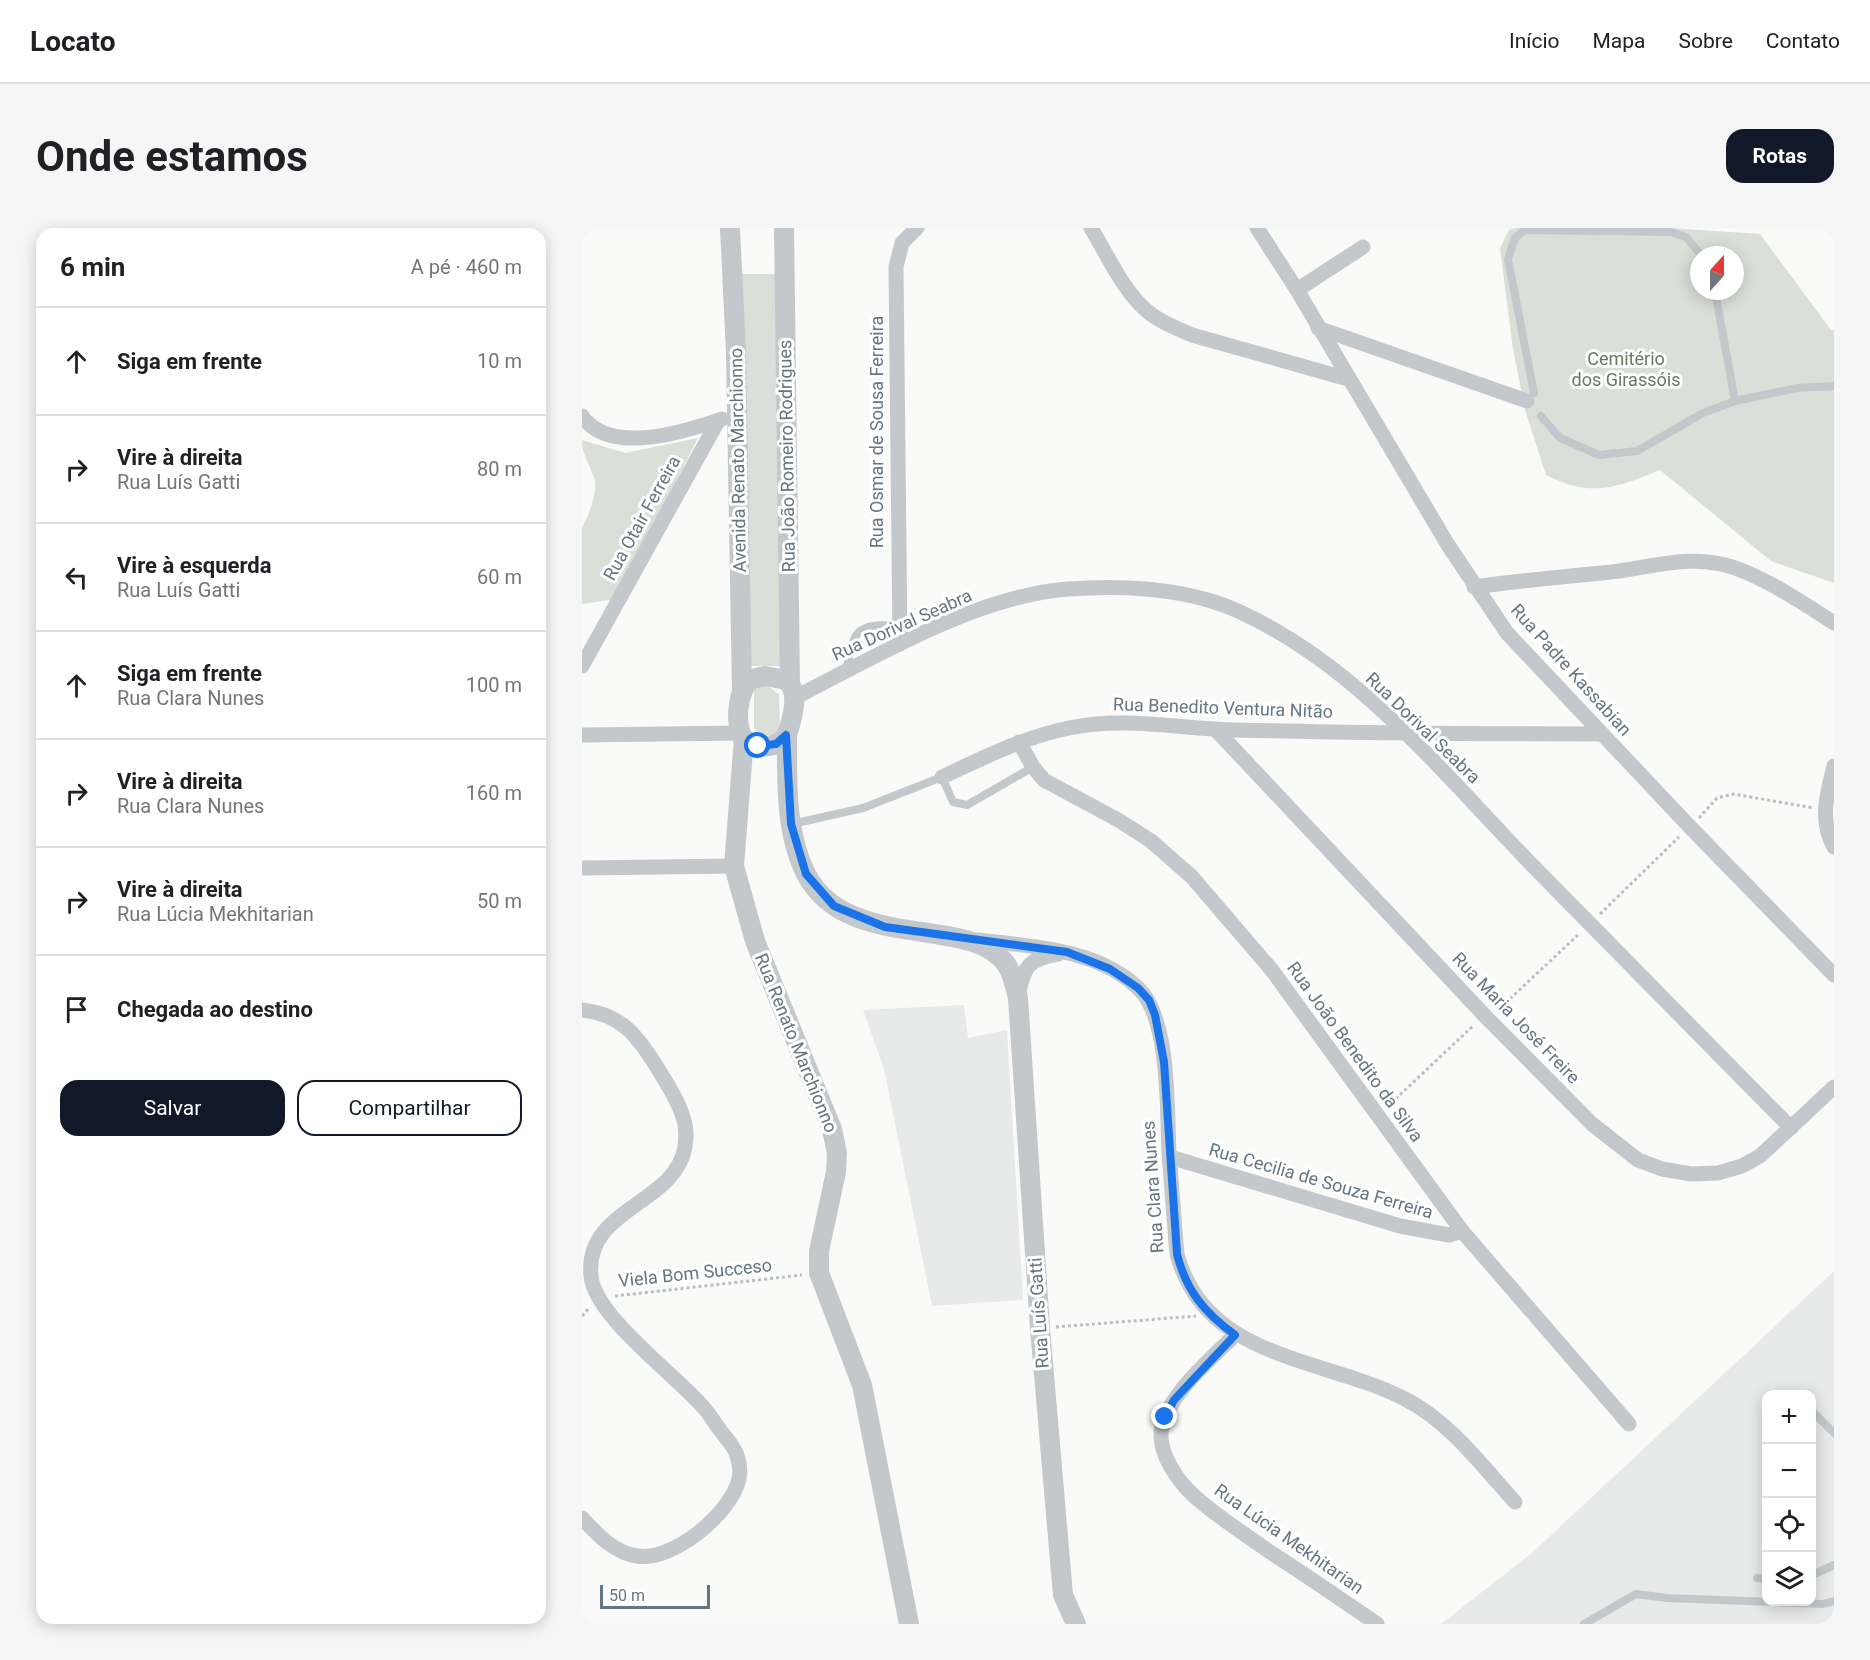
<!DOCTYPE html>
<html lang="pt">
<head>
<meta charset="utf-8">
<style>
  body { margin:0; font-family:Roboto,sans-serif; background:#f6f6f6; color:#202124 }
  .controls { position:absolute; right:18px; bottom:18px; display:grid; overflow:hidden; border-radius:12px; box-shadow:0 3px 15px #0003 }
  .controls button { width:54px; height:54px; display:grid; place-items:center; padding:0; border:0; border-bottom:2px solid #e0e0e0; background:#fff; color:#202124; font:30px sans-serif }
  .compass { position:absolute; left:1108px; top:18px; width:54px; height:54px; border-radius:50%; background:#fff; box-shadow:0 3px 15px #0003; rotate:21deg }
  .scale { position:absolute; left:18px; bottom:15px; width:110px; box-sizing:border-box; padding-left:6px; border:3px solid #657683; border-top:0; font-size:16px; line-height:21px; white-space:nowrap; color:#657683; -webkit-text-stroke:4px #fff; paint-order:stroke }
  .stop { position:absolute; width:18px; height:18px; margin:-14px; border:4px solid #1a73e8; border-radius:50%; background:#fff }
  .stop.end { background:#1a73e8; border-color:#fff; box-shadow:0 2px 6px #0008 }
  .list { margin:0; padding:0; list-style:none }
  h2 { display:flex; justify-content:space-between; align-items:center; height:78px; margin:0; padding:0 24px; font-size:26px }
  h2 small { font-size:20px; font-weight:400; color:#757577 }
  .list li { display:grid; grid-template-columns:39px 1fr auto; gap:18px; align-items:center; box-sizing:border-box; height:108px; padding:0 24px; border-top:2px solid #e0e0e0 }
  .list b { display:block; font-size:22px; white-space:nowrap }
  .list p { margin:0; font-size:20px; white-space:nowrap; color:#757577 }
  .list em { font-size:20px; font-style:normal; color:#757577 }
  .actions { display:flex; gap:12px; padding:18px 24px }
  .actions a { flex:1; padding:14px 0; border:2px solid #111827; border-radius:18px; text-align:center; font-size:21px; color:#111827 }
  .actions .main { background:#111827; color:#fff }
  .icon { flex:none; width:33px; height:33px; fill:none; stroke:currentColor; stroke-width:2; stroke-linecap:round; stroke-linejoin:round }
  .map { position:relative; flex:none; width:1252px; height:1396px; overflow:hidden; border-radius:18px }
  header { display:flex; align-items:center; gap:36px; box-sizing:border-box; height:84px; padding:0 30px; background:#fff; border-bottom:2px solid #e0e0e0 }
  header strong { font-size:28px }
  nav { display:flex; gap:33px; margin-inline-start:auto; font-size:21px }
  .intro { display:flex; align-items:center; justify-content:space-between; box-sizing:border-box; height:144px; padding:0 36px }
  h1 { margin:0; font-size:42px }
  .button { padding:15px 27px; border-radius:18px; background:#111827; color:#fff; font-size:21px; font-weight:700 }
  main { display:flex; gap:36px; padding:0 36px }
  aside { flex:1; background:#fff; border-radius:18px; box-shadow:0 3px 15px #0003 }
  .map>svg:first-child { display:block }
  .built { fill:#e8e9e9; fill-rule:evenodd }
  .green { fill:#dadfd7; fill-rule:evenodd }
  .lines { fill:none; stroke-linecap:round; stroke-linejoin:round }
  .path { stroke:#bbbfc2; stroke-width:3; stroke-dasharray:3 3; stroke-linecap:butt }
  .service { stroke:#c3c8cc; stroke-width:8 }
  .minor { stroke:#c3c8cc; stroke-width:15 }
  .tertiary { stroke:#c3c8cc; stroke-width:20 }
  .route { stroke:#1a73e8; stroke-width:8 }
  .labels { text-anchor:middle; stroke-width:6; stroke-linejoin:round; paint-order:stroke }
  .park-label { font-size:18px; fill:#687a64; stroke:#fff }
  .street-label { font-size:18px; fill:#657683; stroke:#fff }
</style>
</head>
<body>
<header>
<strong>Locato</strong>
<nav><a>Início</a><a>Mapa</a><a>Sobre</a><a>Contato</a></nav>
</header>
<div class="intro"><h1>Onde estamos</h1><a class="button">Rotas</a></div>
<main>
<aside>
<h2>6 min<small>A pé · 460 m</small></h2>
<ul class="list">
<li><svg class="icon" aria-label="ahead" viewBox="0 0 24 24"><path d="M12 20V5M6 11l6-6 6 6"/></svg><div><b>Siga em frente</b></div><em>10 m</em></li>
<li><svg class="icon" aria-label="right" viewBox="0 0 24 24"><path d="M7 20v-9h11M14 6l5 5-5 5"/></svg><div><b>Vire à direita</b><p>Rua Luís Gatti</p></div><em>80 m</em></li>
<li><svg class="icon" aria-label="left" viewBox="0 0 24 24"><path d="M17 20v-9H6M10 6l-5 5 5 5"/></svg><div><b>Vire à esquerda</b><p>Rua Luís Gatti</p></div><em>60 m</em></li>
<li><svg class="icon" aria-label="ahead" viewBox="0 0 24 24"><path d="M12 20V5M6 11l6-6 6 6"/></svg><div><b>Siga em frente</b><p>Rua Clara Nunes</p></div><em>100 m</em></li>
<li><svg class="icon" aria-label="right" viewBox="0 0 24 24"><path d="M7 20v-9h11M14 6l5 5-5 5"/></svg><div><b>Vire à direita</b><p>Rua Clara Nunes</p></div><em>160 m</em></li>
<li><svg class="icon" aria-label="right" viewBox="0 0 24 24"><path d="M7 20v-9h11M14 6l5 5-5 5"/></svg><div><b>Vire à direita</b><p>Rua Lúcia Mekhitarian</p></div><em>50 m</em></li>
<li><svg class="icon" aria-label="arrive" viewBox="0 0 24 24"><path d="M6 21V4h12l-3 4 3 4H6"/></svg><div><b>Chegada ao destino</b></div></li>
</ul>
<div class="actions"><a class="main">Salvar</a><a>Compartilhar</a></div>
</aside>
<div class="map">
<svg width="1252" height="1396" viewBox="0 0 1252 1396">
  <rect width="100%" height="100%" fill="#fafaf8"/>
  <g class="built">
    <polygon points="382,777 386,810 425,802 441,1072 350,1078 302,841 281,782"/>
    <path d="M1252,1043V1396H859L951,1324ZM1184,1166H1230V1374H1184Z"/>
  </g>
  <g class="green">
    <path d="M934,0H1089L1178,6L1249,102H1252V355L1189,333L1078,242C1034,260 1009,270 964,247L943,182L931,121L918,20L927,2ZM1117,27H1153V63H1117Z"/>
    <polygon points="156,46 195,46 199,438 161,438"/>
    <path d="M116,210L34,371L0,376V299C7,288 15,265 13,253C9,239 0,227 0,212L43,225Z"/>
    <path d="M183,456L197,466L198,505C188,511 182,507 172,501V460Z"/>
  </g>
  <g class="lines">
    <g class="path">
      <polyline points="1117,590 1135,570 1151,566 1232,580"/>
      <polyline points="1018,686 1097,609"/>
      <polyline points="915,783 998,705"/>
      <polyline points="805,879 892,797"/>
      <polyline points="33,1068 220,1047"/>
      <polyline points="0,1088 7,1080"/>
      <polyline points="474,1099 614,1088"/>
    </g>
    <g class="service">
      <polyline points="1133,63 1153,173"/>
      <polyline points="952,165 926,31 933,10 943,2 1089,4 1104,9 1119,27"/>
      <polyline points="959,188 978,210 1017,227 1055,223 1121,185 1153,173 1215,160 1252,158"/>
      <path d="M264,444C272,401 273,396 317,397"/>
      <polyline points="210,596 281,580 360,549 371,574 385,577 451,539"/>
      <polyline points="1230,1183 1252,1205"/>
      <polyline points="1230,1347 1252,1337"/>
      <polyline points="1175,1350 1184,1351"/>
      <polyline points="1002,1396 1054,1366 1085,1370 1241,1376 1252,1373"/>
    </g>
    <g class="minor">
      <path d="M509,0C525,26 541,63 565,83C578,94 594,100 610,107L766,151"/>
      <polyline points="675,0 715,62 866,317 925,405 1108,599 1252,747"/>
      <polyline points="715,62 781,19"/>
      <polyline points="736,100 945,173"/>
      <path d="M0,188C28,228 102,204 140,191"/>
      <path d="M892,359C935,353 977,349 1020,345C1062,342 1100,326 1143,337C1178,346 1221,375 1252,395"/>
      <polyline points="318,416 314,39 320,15 335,0"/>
      <polyline points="0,438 136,193"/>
      <path d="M212,470C293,429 394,368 486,361C541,357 605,360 656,383C775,437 860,544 949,636C1035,724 1122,812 1209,900"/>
      <polyline points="634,502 904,789 1010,896 1056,932 1080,941 1109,946 1136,945 1160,938 1178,928 1252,859"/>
      <polyline points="0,507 159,505"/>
      <polyline points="437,514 451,539 462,552 538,593 569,613 610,649 689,741 880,1003 1047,1196"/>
      <path d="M1252,538C1245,566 1237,593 1252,619"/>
      <path d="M360,549C401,530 442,509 487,500C543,488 598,501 654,502C776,505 897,506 1018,506"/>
      <polyline points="0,640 152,638"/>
      <path d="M395,712C449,718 518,721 558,762C588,793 585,884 587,926C590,959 592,993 595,1026C623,1132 741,1129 823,1171C867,1193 900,1238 933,1274"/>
      <path d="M436,768C442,739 445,731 476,726"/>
      <path d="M0,782C38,786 54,806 73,836C84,854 96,872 102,892C105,901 104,910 103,919C93,977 2,980 9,1048C13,1089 94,1147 122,1180C128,1187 133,1195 138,1202C143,1209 151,1217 154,1225C157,1233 159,1242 157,1251C149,1286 90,1334 55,1328C32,1325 15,1306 0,1290"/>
      <polyline points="588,929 818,998 867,1007 880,1003"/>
      <path d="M653,1107C629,1131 579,1172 579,1208C579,1229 597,1254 611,1267C634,1288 660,1304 685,1322C722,1346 759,1371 795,1396"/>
    </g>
    <g class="tertiary">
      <polyline points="148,0 154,124 160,465"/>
      <polyline points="202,0 208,456"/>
      <path d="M183,448L204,452C219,464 210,491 205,507C197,520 173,523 162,511C152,499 155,461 169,452C172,450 179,449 183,448Z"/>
      <path d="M205,507C205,553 203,604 224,646C265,725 389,686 424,736C431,746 433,759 436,770L458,1100L481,1367L494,1396"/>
      <polyline points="162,510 152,638 173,713 250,901 255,925 254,944 237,1023 237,1045 280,1157 327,1396"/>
    </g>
  </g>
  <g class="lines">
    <path class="route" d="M176,518L194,516L204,507L209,596L224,646L252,678L303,699L485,724L528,741L556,760L567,772L573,787L582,834L595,1026C604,1063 623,1085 653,1107L592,1172L583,1189"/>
  </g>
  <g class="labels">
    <g class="park-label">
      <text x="1044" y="137">Cemitério<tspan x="1044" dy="21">dos Girassóis</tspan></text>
    </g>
    <g class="street-label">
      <text transform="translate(295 204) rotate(-90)" y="6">Rua Osmar de Sousa Ferreira</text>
      <text transform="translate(205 228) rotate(-91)" y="6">Rua João Romeiro Rodrigues</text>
      <text transform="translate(156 232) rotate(-91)" y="6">Avenida Renato Marchionno</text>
      <text transform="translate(60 290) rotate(-61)" y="6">Rua Otair Ferreira</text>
      <text transform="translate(320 397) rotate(-24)" y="6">Rua Dorival Seabra</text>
      <text transform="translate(989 442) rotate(48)" y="6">Rua Padre Kassabian</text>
      <text transform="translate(641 480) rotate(2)" y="6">Rua Benedito Ventura Nitão</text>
      <text transform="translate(841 500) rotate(44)" y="6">Rua Dorival Seabra</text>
      <text transform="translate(934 790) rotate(46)" y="6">Rua Maria José Freire</text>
      <text transform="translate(214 815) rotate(68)" y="6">Rua Renato Marchionno</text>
      <text transform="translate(773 824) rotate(54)" y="6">Rua João Benedito da Silva</text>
      <text transform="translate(739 953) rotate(16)" y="6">Rua Cecilia de Souza Ferreira</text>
      <text transform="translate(571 959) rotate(-94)" y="6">Rua Clara Nunes</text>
      <text transform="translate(113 1045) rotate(-6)" y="6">Viela Bom Succeso</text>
      <text transform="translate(457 1085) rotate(-94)" y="6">Rua Luís Gatti</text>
      <text transform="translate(707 1311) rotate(35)" y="6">Rua Lúcia Mekhitarian</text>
    </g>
  </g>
</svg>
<div class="controls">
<button>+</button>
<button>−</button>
<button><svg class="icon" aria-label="locate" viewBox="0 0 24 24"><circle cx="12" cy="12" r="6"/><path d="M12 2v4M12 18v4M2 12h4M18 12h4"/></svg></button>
<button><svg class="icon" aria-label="layers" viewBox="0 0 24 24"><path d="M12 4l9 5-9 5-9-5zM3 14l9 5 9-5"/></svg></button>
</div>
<svg class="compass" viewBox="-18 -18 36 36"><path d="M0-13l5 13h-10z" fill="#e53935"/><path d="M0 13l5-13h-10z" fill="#757577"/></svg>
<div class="scale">50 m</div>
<div class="stop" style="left:176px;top:518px"></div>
<div class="stop end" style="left:583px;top:1189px"></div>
</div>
</main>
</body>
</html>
